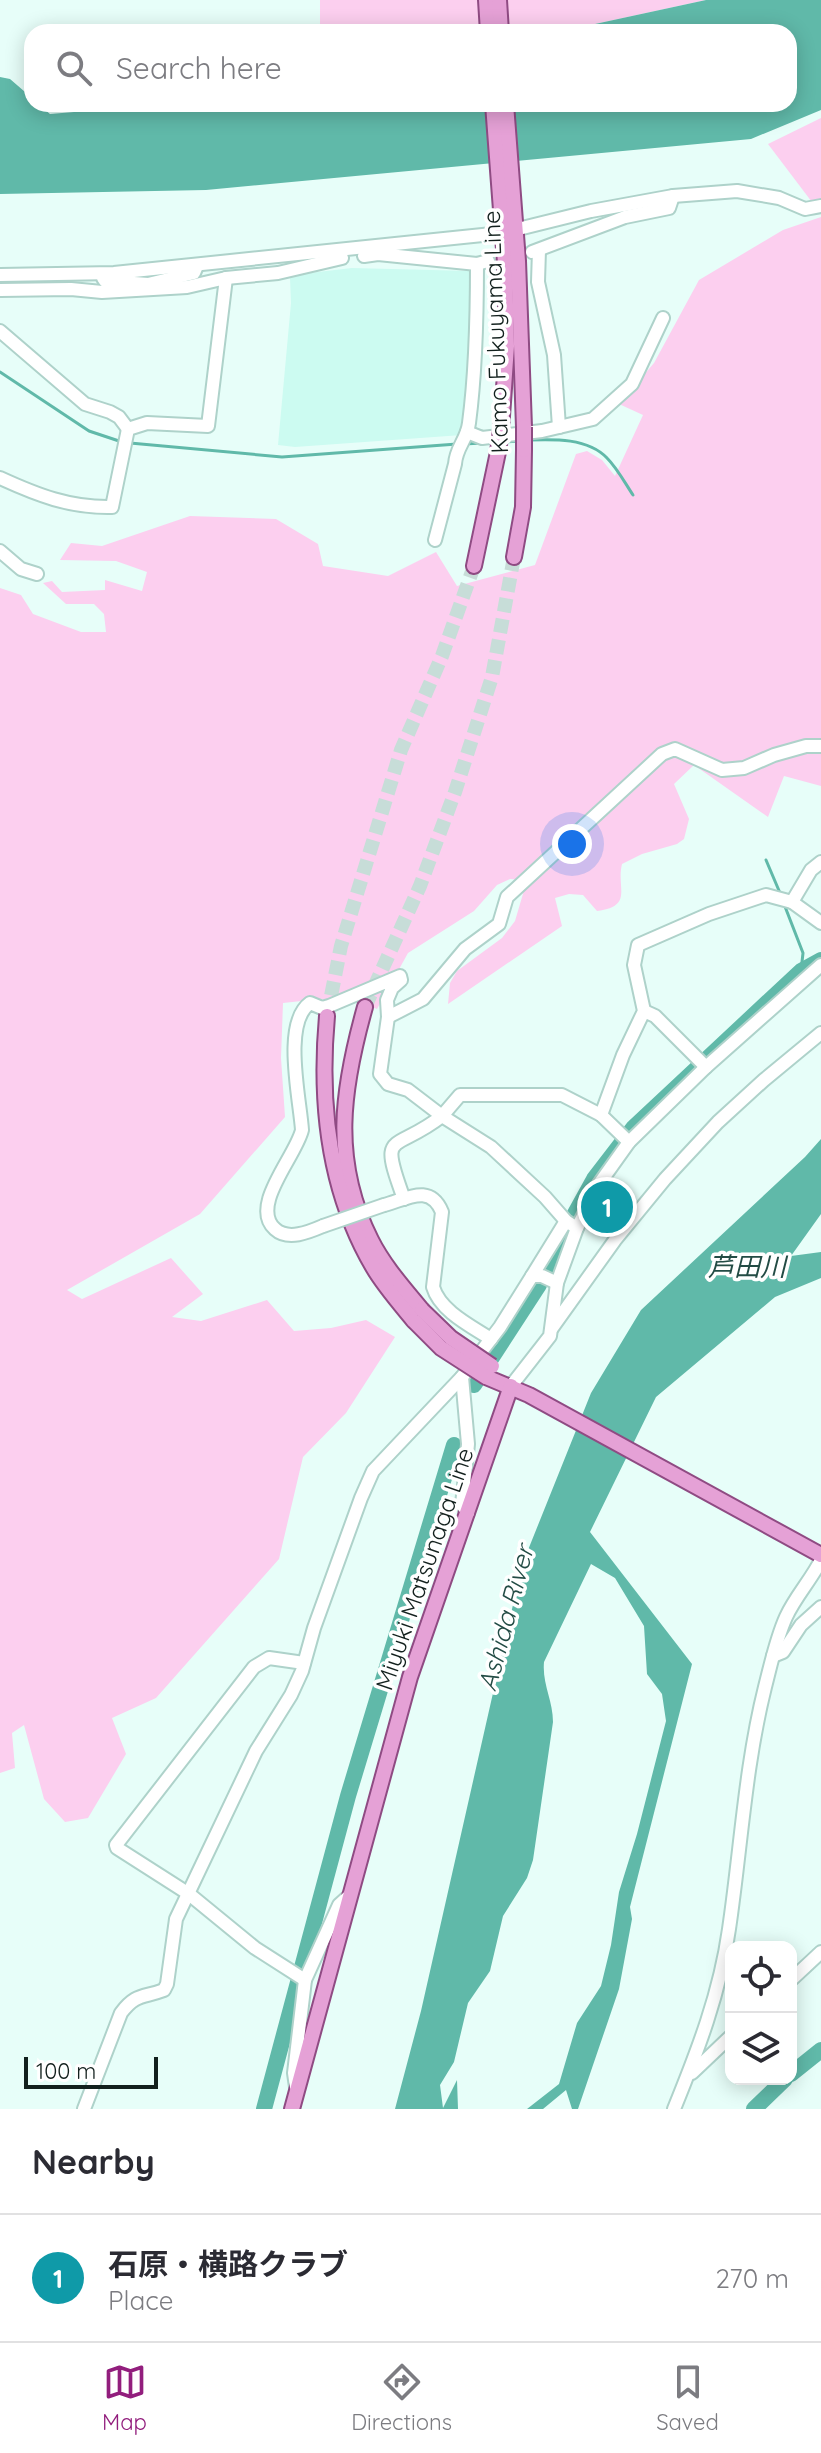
<!DOCTYPE html>
<html lang="en">
<head>
<meta charset="utf-8">
<style>
  body { margin:0; font-family:Quicksand,"Noto Sans JP",sans-serif; background:#f7f7f7; color:#2b2b33 }
  .controls { position:absolute; right:24px; bottom:24px; display:grid; overflow:hidden; border-radius:16px; box-shadow:0 4px 20px #0003 }
  .controls button { width:72px; height:72px; display:grid; place-items:center; padding:0; border:0; border-bottom:2px solid #e1e1e2; background:#fff; color:#2b2b33; font:40px sans-serif }
  .scale { position:absolute; left:24px; bottom:20px; width:134px; box-sizing:border-box; padding-left:8px; border:4px solid #12201d; border-top:0; font-size:22px; line-height:28px; white-space:nowrap; color:#12201d; -webkit-text-stroke:6px #fff; paint-order:stroke }
  .you { position:absolute; left:572px; top:844px; width:28px; height:28px; margin:-20px; border:6px solid #fff; border-radius:50%; background:#1a73e8; box-shadow:0 0 0 12px #1a73e833 }
  .badge { display:grid; place-items:center; width:52px; height:52px; border-radius:50%; background:#921e7d; color:#fff; font-size:26px; font-weight:700 }
  .pin { position:absolute; translate:-50% -50%; border:4px solid #fff; box-shadow:0 2px 8px #0006 }
  .list { margin:0; padding:0; list-style:none }
  h2 { display:flex; justify-content:space-between; align-items:center; height:104px; margin:0; padding:0 32px; font-size:34px }
  h2 small { font-size:26px; font-weight:400; color:#7c7c81 }
  .list li { display:grid; grid-template-columns:52px 1fr auto; gap:24px; align-items:center; box-sizing:border-box; height:128px; padding:0 32px; border-top:2px solid #e1e1e2 }
  .list b { display:block; font-size:30px; white-space:nowrap }
  .list p { margin:0; font-size:26px; white-space:nowrap; color:#7c7c81 }
  .list em { font-size:26px; font-style:normal; color:#7c7c81 }
  .icon { flex:none; width:44px; height:44px; fill:none; stroke:currentColor; stroke-width:2; stroke-linecap:round; stroke-linejoin:round }
  .map { position:relative; flex:none; width:821px; height:2109px; overflow:hidden }
  .search { position:absolute; background:#fff; box-shadow:0 4px 20px #0003; left:24px; right:24px; top:24px; height:88px; display:flex; align-items:center; gap:20px; box-sizing:border-box; padding:0 28px; border-radius:24px; color:#7c7c81; font-size:30px }
  .sheet { height:232px; background:#fff }
  nav { display:flex; justify-content:space-around; align-items:center; box-sizing:border-box; height:112px; border-top:2px solid #e1e1e2; background:#fff; font-size:22px; color:#7c7c81 }
  nav a { display:grid; justify-items:center; gap:4px }
  nav .on { color:#921e7d }
  .map>svg:first-child { display:block }
  .built { fill:#ccfbf1 }
  .green { fill:#fccfef }
  .water { fill:#60b9a9 }
  .lines { fill:none; stroke-linecap:round; stroke-linejoin:round }
  .stream { stroke:#60b9a9; stroke-width:3 }
  .river { stroke:#60b9a9; stroke-width:16 }
  .major-tunnel { stroke:#c7ddd8; stroke-width:14; stroke-dasharray:14 7; stroke-linecap:butt }
  .minor-casing { stroke:#aed2ca; stroke-width:16 }
  .major-casing { stroke:#8f4b83; stroke-width:18 }
  .minor { stroke:#fff; stroke-width:12 }
  .major { stroke:#e5a1d6; stroke-width:14 }
  .minor-bridge-casing { stroke:#aed2ca; stroke-width:16; stroke-linecap:butt }
  .major-bridge-casing { stroke:#8f4b83; stroke-width:18; stroke-linecap:butt }
  .minor-bridge { stroke:#fff; stroke-width:12 }
  .major-bridge { stroke:#e5a1d6; stroke-width:14 }
  .labels { text-anchor:middle; stroke-width:7; stroke-linejoin:round; paint-order:stroke }
  .street-label { font-size:24px; fill:#12201d; stroke:#fff }
  .water-label { font-size:26px; font-style:italic; fill:#234c45; stroke:#fff }
</style>
</head>
<body>
<div class="map">
<svg width="821" height="2109" viewBox="0 0 821 2109">
  <rect width="100%" height="100%" fill="#e7fef9"/>
  <polygon class="built" points="352,268 471,271 470,378 462,435 295,447 278,445 291,303 290,278 292,275"/>
  <g class="green">
    <polygon points="320,0 706,0 558,32 320,32"/>
    <polygon points="821,118 821,214 768,144"/>
    <path d="M821,217V786L784,776L768,817L694,765L674,784L689,819L684,839L677,844L642,854L622,864C616,888 634,906 597,911L583,895L569,894L555,898L562,926L448,1004L450,983L457,971L502,938L515,921L525,887L524,880L510,879L497,885L474,911L408,953L377,1009C347,995 316,999 283,1003L281,1058L285,1117L200,1214L67,1290L82,1299L171,1258L203,1294L172,1317L201,1321L267,1300L294,1331L331,1328L366,1320L395,1337L346,1413L303,1457L279,1559L156,1698L112,1718L126,1754L88,1818L65,1822L44,1799L24,1725L12,1733L15,1768L0,1773V588L21,595L33,614L81,632H106L104,614L94,604H66L43,583L52,581L62,592L105,590V580L142,591L147,572L116,561L60,560L71,543L102,546L190,516L276,519L318,544L323,566L388,576L436,552L457,586L535,565L576,454L587,451L602,460L615,476L643,415L619,404L654,363L699,280L783,230Z"/>
  </g>
  <g class="water">
    <polygon points="706,0 821,0 821,110 751,139 206,190 0,194 0,77 10,79 32,98 32,104 38,104 50,114 170,104 789,104 789,32 558,32"/>
    <path d="M821,1139V1214L791,1256L821,1252V1278L775,1297L656,1397L590,1532L692,1664L630,1907L632,1919L619,1989L578,2109H572L566,2090L543,2109H527L559,2084L577,2023L601,1986L611,1945L619,1892L637,1834L666,1721L662,1694L647,1674L644,1626L615,1578L591,1564L544,1662C542,1684 553,1700 553,1722L533,1860L527,1878L503,1916L490,1971L468,2003L454,2062L440,2085L443,2108L457,2080L458,2109H395L421,2011L522,1565L591,1393L641,1310L805,1157Z"/>
  </g>
  <g class="lines">
    <g class="stream">
      <polyline points="0,372 89,431 122,442"/>
      <path d="M529,440C554,439 588,438 607,458C617,468 625,483 633,495"/>
      <polyline points="505,442 521,441"/>
      <polyline points="130,443 282,457 457,444"/>
      <polyline points="465,444 481,443"/>
      <polyline points="766,860 780,893"/>
      <polyline points="784,904 803,953 801,971"/>
    </g>
    <g class="river">
      <polyline points="573,1217 594,1179 634,1127 801,971 821,960"/>
      <polyline points="547,1270 562,1238"/>
      <polyline points="474,1385 539,1285"/>
      <polyline points="791,2074 821,2050"/>
      <polyline points="264,2109 348,1796 454,1445"/>
      <polyline points="754,2109 785,2079"/>
    </g>
    <g class="major-tunnel">
      <polyline points="365,1007 420,886 455,792 492,677 514,557"/>
      <polyline points="327,1016 341,946 401,750 442,656 474,566"/>
    </g>
    <g class="minor-casing">
      <g id="minor">
        <polyline points="539,250 538,282 554,355 559,427"/>
        <polyline points="532,252 625,217 669,208 673,196"/>
        <polyline points="364,256 378,254 477,264 488,261"/>
        <polyline points="0,275 114,273 502,233 591,211 673,196 737,191 779,198 805,209 821,206"/>
        <polyline points="103,278 105,281 148,284 194,273 197,266"/>
        <polyline points="0,290 71,289 102,292 187,287 226,278 278,273 342,258"/>
        <polyline points="0,331 85,404 110,412 119,417 128,429"/>
        <polyline points="467,432 482,438 542,431 593,419 632,384 663,318"/>
        <path d="M0,478C37,495 70,508 112,507L128,429L147,423L208,426L226,278"/>
        <path d="M435,540L455,464C456,447 467,440 469,423C476,370 477,318 477,264"/>
        <polyline points="0,551 21,569 37,574"/>
        <polyline points="792,902 811,870 821,862"/>
        <polyline points="644,1011 655,1016 706,1067"/>
        <polyline points="388,1017 423,999 465,949 499,924 507,897 662,754 675,749 722,770 744,768 774,755 806,746 821,746"/>
        <polyline points="601,1115 623,1055 644,1011 634,965 638,945 709,914 766,895 792,902 821,923"/>
        <path d="M384,1205C407,1199 430,1183 442,1212L433,1287C440,1311 471,1326 491,1339"/>
        <path d="M323,1226C309,1232 288,1241 275,1229C249,1206 296,1156 302,1130C300,1099 282,1023 310,1003L322,1008L329,1006L400,976L401,980L392,988L387,1000L388,1017L380,1074L388,1084L408,1090L442,1116C393,1154 378,1128 404,1199"/>
        <polyline points="577,1228 566,1221 545,1197 491,1147 442,1116 460,1095 562,1095 601,1115 629,1142"/>
        <polyline points="532,1276 566,1221"/>
        <polyline points="552,1328 615,1240 665,1179 718,1122 764,1080 821,1033"/>
        <polyline points="462,1377 468,1444 462,1505 468,1513"/>
        <polyline points="511,1386 550,1336 557,1283 577,1228 599,1184 629,1142 706,1067 821,965"/>
        <polyline points="773,1656 783,1652 801,1625 821,1607"/>
        <polyline points="304,1663 269,1658 254,1667 116,1845 117,1848 189,1894 255,1948 305,1980"/>
        <polyline points="791,1980 821,1952"/>
        <polyline points="692,2073 731,2036"/>
        <polyline points="296,2087 294,2073 305,1980 339,1905 350,1895"/>
        <path d="M84,2109L121,2013C136,1993 143,1998 164,1990L167,1984L176,1919L256,1751L291,1695L302,1671L314,1628L361,1498L373,1471L462,1377L500,1327L532,1276H542L557,1283"/>
        <path d="M674,2109C698,2050 720,1993 729,1929C741,1848 745,1767 765,1687C771,1664 776,1639 786,1617C795,1597 811,1580 821,1560"/>
      </g>
    </g>
    <g class="major-casing">
      <g id="major">
        <polyline points="486,0 488,32"/>
        <polyline points="499,0 501,32"/>
        <polyline points="493,104 505,263 507,346 501,430"/>
        <polyline points="506,104 518,261 524,427"/>
        <polyline points="514,557 523,507 524,450"/>
        <polyline points="474,566 498,452"/>
        <path d="M365,1007C342,1089 331,1160 371,1240C384,1266 404,1288 422,1310"/>
        <path d="M327,1016C319,1103 328,1190 373,1267C384,1286 400,1304 414,1321"/>
        <polyline points="486,1377 529,1395 821,1555"/>
        <polyline points="292,2109 410,1677 511,1386"/>
      </g>
    </g>
    <use href="#minor" class="minor"/>
    <use href="#major" class="major"/>
    <g class="minor-bridge-casing">
      <polyline id="minor-bridge" points="323,1226 384,1205"/>
    </g>
    <g class="major-bridge-casing">
      <g id="major-bridge">
        <polyline points="524,450 524,427"/>
        <polyline points="498,452 501,430"/>
        <polyline points="422,1310 451,1338 492,1366"/>
        <polyline points="414,1321 441,1348 486,1377"/>
      </g>
    </g>
    <use href="#minor-bridge" class="minor-bridge"/>
    <use href="#major-bridge" class="major-bridge"/>
  </g>
  <g class="labels">
    <g class="street-label">
      <text transform="translate(496 332) rotate(-92)" y="8">Kamo Fukuyama Line</text>
      <text transform="translate(425 1569) rotate(-71)" y="8">Miyuki Matsunaga Line</text>
    </g>
    <g class="water-label">
      <text x="747" y="1276">芦田川</text>
      <text transform="translate(506 1618) rotate(-75)" y="9">Ashida River</text>
    </g>
  </g>
</svg>
<div class="controls">
<button><svg class="icon" aria-label="locate" viewBox="0 0 24 24"><circle cx="12" cy="12" r="6"/><path d="M12 2v4M12 18v4M2 12h4M18 12h4"/></svg></button>
<button><svg class="icon" aria-label="layers" viewBox="0 0 24 24"><path d="M12 4l9 5-9 5-9-5zM3 14l9 5 9-5"/></svg></button>
</div>
<div class="scale">100 m</div>
<div class="you"></div>
<div class="pin badge" style="left:607px;top:1207px;background:#0f9aa8">1</div>
<div class="search"><svg class="icon" aria-label="search" viewBox="0 0 24 24"><circle cx="10" cy="10" r="6"/><path d="M15 15l6 6"/></svg>Search here</div>
</div>
<section class="sheet">
<h2>Nearby<small></small></h2>
<ul class="list">
<li><span class="badge" style="background:#0f9aa8">1</span><div><b>石原・横路クラブ</b><p>Place</p></div><em>270 m</em></li>
</ul>
</section>
<nav>
<a class="on"><svg class="icon" aria-label="map" viewBox="0 0 24 24"><path d="M3 6l6-2 6 2 6-2v14l-6 2-6-2-6 2zM9 4v14M15 6v14"/></svg>Map</a>
<a><svg class="icon" aria-label="directions" viewBox="0 0 24 24"><path d="M12 3l9 9-9 9-9-9zM9 14v-3h6M13 9l2 2-2 2"/></svg>Directions</a>
<a><svg class="icon" aria-label="saved" viewBox="0 0 24 24"><path d="M7 4h10v16l-5-4-5 4z"/></svg>Saved</a>
</nav>
</body>
</html>
